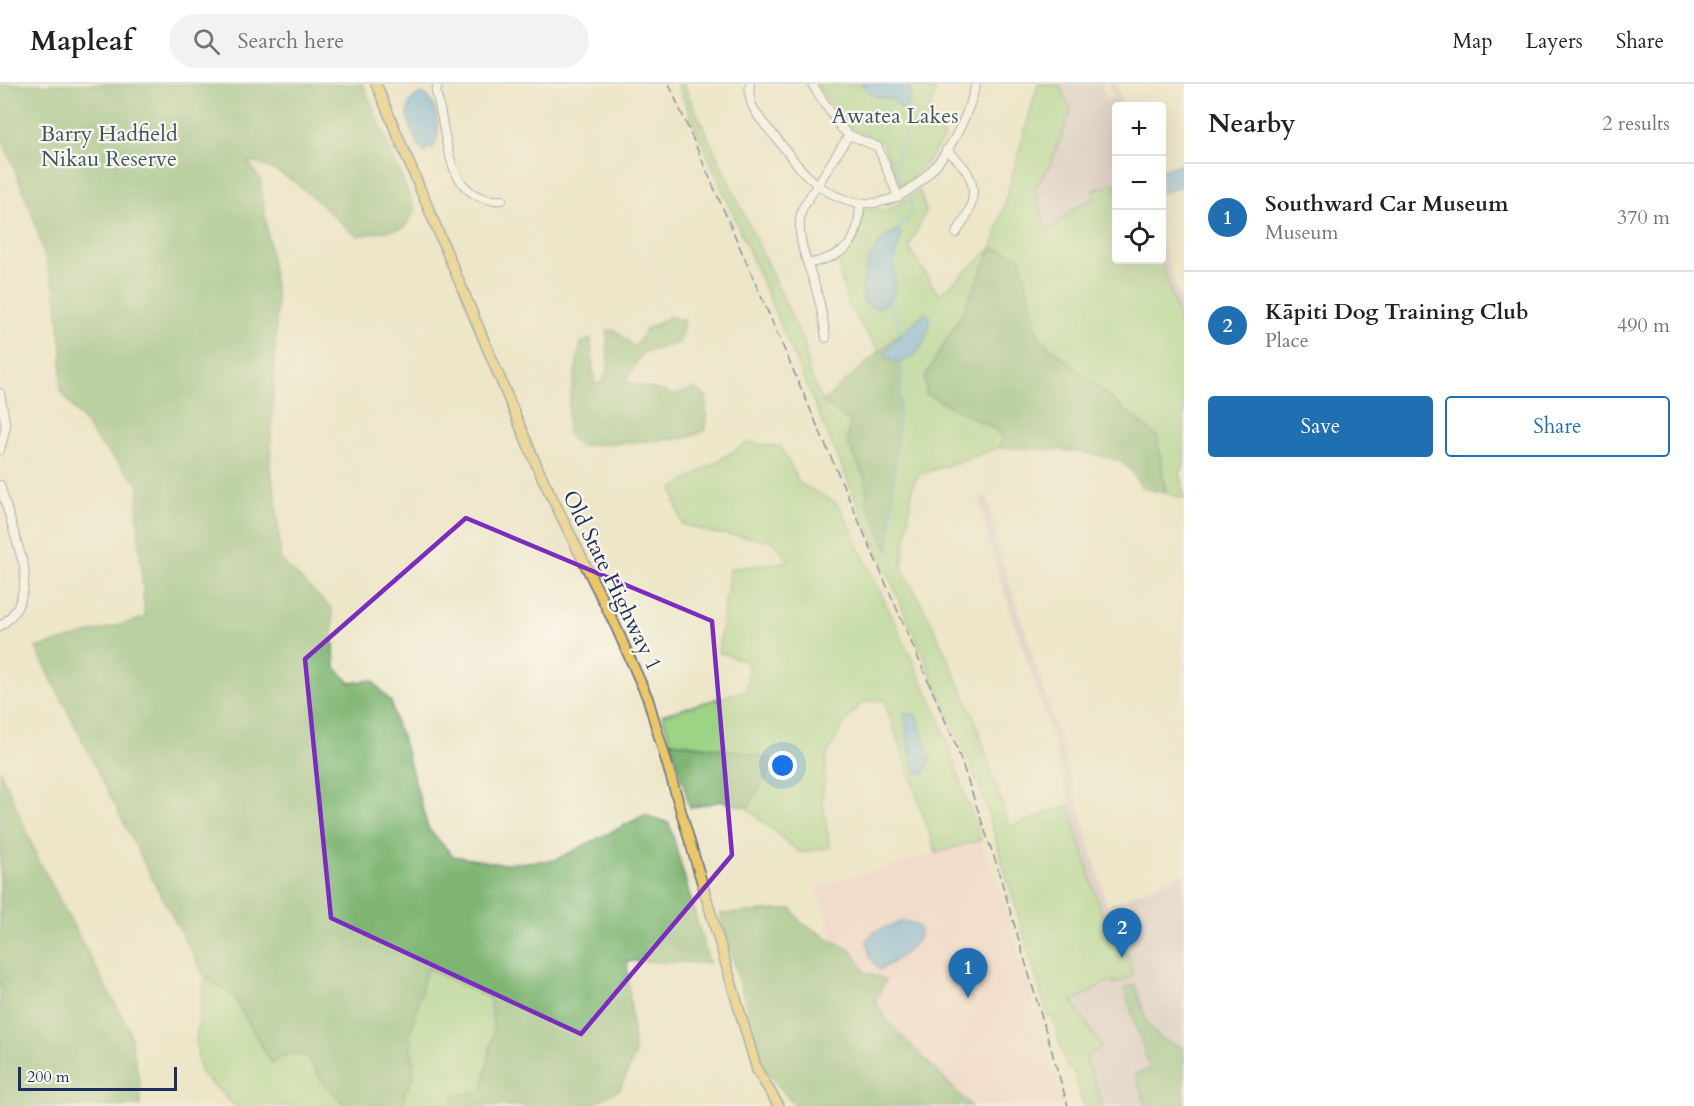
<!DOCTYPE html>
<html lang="en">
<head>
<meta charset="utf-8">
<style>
  body { margin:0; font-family:Cardo,serif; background:#f2f2f2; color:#202124 }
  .controls { position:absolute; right:18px; top:18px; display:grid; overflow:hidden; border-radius:6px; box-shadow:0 6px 24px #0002 }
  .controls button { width:54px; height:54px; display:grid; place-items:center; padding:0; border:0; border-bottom:2px solid #e0e0e0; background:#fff; color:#202124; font:30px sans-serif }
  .scale { position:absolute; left:18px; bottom:15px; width:159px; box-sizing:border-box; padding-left:6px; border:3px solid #1b2f5e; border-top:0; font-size:16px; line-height:21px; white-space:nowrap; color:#1b2f5e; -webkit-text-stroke:4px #fbf7ec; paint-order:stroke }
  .you { position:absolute; left:783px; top:682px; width:21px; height:21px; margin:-15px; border:4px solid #fff; border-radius:50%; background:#1a73e8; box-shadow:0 0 0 9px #1a73e833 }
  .badge { display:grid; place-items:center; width:39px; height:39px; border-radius:50%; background:#1f6fb2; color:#fff; font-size:20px; font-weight:700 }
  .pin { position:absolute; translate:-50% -50px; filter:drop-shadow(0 2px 3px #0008) }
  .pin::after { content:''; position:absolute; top:32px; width:21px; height:18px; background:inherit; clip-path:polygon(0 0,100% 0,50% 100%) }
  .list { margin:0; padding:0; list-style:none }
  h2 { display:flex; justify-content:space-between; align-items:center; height:78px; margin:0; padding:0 24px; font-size:26px }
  h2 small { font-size:20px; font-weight:400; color:#757577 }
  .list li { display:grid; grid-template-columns:39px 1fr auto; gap:18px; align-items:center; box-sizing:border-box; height:108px; padding:0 24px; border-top:2px solid #e0e0e0 }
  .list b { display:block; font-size:22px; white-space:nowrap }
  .list p { margin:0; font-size:20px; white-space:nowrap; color:#757577 }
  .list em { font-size:20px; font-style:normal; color:#757577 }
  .actions { display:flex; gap:12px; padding:18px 24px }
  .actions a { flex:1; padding:14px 0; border:2px solid #1f6fb2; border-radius:6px; text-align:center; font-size:21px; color:#1f6fb2 }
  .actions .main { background:#1f6fb2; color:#fff }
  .icon { flex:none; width:33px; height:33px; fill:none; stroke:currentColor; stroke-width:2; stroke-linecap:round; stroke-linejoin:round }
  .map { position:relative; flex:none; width:1184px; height:1022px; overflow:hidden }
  header { display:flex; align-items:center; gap:36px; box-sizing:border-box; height:84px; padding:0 30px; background:#fff; border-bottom:2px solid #e0e0e0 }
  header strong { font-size:28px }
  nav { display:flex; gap:33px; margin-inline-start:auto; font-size:21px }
  .search { width:420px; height:54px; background:#f2f2f2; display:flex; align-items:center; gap:15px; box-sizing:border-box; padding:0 21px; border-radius:33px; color:#757577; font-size:22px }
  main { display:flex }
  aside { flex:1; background:#fff }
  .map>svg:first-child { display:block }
  .built { fill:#f7d0d0 }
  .industrial { fill:#d2bec5 }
  .green { fill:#9dd385; stroke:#5c8172; stroke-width:1.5 }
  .forest { fill:#7eb572; stroke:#4c7268; stroke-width:1.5 }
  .water { fill:#6aaee0; stroke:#426e9f; stroke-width:1.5 }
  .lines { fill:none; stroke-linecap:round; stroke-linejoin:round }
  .stream { stroke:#6aaee0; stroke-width:1.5 }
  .minor-casing { stroke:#646f83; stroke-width:10 }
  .major-casing { stroke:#646f83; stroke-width:12 }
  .minor { stroke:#fff; stroke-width:8 }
  .major { stroke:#eac769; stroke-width:9 }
  .rail { stroke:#1b2f5e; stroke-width:1.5; stroke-dasharray:9 4.5; stroke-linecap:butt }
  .marked { fill:none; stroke:#7b2cbf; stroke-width:4.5; stroke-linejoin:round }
  .labels { text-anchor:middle; stroke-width:4.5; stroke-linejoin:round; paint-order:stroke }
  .park-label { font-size:22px; fill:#3c5868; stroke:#fbf7ec }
  .street-label { font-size:22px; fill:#1b2f5e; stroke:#fbf7ec }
</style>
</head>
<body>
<header>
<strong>Mapleaf</strong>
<div class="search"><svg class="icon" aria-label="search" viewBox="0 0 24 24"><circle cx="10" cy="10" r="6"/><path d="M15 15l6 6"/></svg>Search here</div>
<nav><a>Map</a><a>Layers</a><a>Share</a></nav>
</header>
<main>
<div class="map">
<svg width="1184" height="1022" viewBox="0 0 1184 1022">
  <rect width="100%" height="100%" fill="#fbf7ec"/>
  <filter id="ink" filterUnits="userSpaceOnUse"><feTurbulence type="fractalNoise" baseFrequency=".0167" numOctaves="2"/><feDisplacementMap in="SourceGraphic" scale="12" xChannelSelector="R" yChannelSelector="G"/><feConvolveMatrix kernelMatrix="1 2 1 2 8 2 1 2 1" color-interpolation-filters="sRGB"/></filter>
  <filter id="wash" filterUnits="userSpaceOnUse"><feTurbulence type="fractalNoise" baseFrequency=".008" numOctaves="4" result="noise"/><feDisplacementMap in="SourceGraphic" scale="24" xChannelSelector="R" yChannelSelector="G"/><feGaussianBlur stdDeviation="1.35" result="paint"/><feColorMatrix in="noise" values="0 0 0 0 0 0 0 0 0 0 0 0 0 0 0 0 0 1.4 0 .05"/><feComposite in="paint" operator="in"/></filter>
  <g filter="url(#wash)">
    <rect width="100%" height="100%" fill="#ede6c9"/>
    <polygon class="built" points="981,756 1000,804 1064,1022 971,1022 889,939 875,917 865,888 852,867 837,861 815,803"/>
    <g class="industrial">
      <polygon points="1059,0 1102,0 1105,13 1114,15 1109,0 1116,0 1123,22 1116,22 1116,99 1093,106 1095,115 1079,121 1048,149 1035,104 1049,83 1071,27"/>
      <polygon points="1162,156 1184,231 1184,253 1161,176"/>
      <polygon points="988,413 998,463 1055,639 1107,822 1184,789 1184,964 1157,953 1150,946 1135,900 1125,905 1150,985 1136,990 1146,1022 1103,1022 1085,972 1102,963 1072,918 1130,887 1129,873 1112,849 1100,825 1048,641 988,458 980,414"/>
    </g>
    <g class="green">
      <polygon points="677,0 683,0 804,259 809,287 822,318 850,337 847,357 867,398 867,420 900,250 880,268 849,223 840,190 840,175 858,151 863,126 889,125 920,107 926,127 909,164 939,211 992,164 1038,0 1059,0 1071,27 1049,83 1035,104 1047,148 1079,121 1095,115 1093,106 1116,99 1116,176 1161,176 1184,253 1184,382 1179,391 1182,394 1184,415 1166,409 1157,353 1039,254 1020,172 992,165 963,228 925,293 926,310 993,344 1003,354 999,364 921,390 913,399 902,484 933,542 976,638 1009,743 1069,721 1100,825 1112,849 1129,873 1132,892 1114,900 1114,896 1101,901 1072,918 1102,963 1085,972 1103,1022 1084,1022 1073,987 1067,983 1052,932 1048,933 981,706"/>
      <polygon points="816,0 937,0 926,42 945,52 927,78 901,104 882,58 846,42"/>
      <polygon points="747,359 781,363 800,400 835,418 843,429 937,629 981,756 936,769 884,615 862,619 845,638 827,671 822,716 830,763 800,769 747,724 777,676 730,666 671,658 662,631 747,606 748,578 718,568 730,485 790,477 771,456 713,449 682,440 672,405"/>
      <polygon points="426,884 489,914 494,944 483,1006 453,1012 453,1022 405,1022 404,1010 414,991 410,951"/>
      <polygon points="205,893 233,911 271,979 290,969 307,972 320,994 347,1022 235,1022 200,988 196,957"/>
    </g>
    <g class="forest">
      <path d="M3,0H363L415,126L404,144L357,152C321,124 294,86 247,77L260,95L277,217L270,382L276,414L281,476L332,525L335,583L350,599L372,596L391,618L397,644L401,649L428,744L453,772L501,780L555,776L645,731L669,739L709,879L627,877L635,971L620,1005L589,1022H453V1012L483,1006L494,944L489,914L427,884L410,951L414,991L404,1010L405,1022H347L320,994L307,972L290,969L271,979L233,911L205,893L148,787L36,564L145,534L137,426L139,401L101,361L60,306L62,266L56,211L31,126L0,49V2Z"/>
      <path d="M992,164L1020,172L1039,254L1157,353L1166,409L1142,404C1138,398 1134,389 1129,384C1111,364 1027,365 999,364L1003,354L993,344L926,310L925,293L963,228Z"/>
      <path d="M669,233L684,236L680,259L642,269L626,297C642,305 658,304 673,311L695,304L707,313L705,347L686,354L579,362L567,350L569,319L581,258L591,255L594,299L600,300L608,287L607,247L615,246L635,263L646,245Z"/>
      <polygon points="900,249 903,271 889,467 867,420 866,398 847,357 850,337 822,318"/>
      <polygon points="671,658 730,666 777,676 747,724 721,717 690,724"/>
      <polygon points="0,685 39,777 129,946 140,1000 140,1022 0,1022"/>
      <polygon points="792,825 801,839 852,867 865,888 886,896 875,917 889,939 971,1022 795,1022 764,985 720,830"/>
      <path d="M1135,900C1147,936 1144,952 1184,964V1022H1146L1135,990L1150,985L1124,905Z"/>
    </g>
    <g class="water">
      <path d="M862,0H909L911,13L904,28L895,16C881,12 871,15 862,0Z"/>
      <path d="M423,9C438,19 443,52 431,66L428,61L425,69C410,51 396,17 423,9Z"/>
      <polygon points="1181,80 1184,102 1162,109 1162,86"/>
      <path d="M899,145C903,154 897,163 895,173C892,192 904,217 876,224L863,218C862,190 869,158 899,145Z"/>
      <path d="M925,228L930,233C929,255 913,290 885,272L887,265Z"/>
      <polygon points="904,629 916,631 931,675 924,690 916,688 911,675"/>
      <path d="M903,837C948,844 892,879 880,886L870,874L867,856L874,848Z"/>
    </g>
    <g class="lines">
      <g class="stream">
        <path d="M902,101C887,72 911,50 904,28"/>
        <polyline points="899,145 911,129 911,114"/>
        <polyline points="888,218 897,236 901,254"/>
        <polyline points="889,467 902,276"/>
      </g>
    </g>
  </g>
  <g filter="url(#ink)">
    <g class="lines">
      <g class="minor-casing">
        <g id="minor">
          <path d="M438,0L436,8C448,48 444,120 502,116"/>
          <path d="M750,0C746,24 763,38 777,55C792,74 806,95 827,107C902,152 961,63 976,0"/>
          <polyline points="812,0 841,44 849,51 878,63 898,113"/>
          <path d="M946,66C979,91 981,115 956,149"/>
          <path d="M808,180C847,170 859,161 860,119"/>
          <path d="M826,254C824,239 821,223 817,208C809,181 794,153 802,125L849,51"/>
          <polyline points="0,309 6,343 0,366"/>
          <path d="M0,401L24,482C26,505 21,528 0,542"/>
        </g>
      </g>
      <g class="major-casing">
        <polyline id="major" points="376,0 539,387 616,543 648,615 757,986 779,1022"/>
      </g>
      <use href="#minor" class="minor"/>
      <use href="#major" class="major"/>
      <polyline class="rail" points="669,0 955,659 996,779 1068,1022"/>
    </g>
  </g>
  <path d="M0 0H1184V1022H0ZM466,434L712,537L732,771L581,950L331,834L305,575Z" fill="#ede6c9" fill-opacity=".55" fill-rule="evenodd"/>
  <path class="marked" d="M466,434L712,537L732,771L581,950L331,834L305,575Z"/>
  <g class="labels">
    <g class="park-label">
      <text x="895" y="39">Awatea Lakes</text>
      <text x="109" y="57">Barry Hadfield<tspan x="109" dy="25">Nikau Reserve</tspan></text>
    </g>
    <g class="street-label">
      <text transform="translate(613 496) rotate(64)" y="8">Old State Highway 1</text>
    </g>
  </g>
</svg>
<div class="controls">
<button>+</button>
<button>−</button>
<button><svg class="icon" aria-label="locate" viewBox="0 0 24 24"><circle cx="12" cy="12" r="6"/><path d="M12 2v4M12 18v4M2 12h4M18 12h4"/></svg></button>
</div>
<div class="scale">200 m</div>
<div class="you"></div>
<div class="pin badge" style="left:968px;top:914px">1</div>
<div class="pin badge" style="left:1122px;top:874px">2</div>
</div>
<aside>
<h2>Nearby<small>2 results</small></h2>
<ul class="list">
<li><span class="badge">1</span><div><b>Southward Car Museum</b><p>Museum</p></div><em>370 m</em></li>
<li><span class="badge">2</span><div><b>Kāpiti Dog Training Club</b><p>Place</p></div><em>490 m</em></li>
</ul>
<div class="actions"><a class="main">Save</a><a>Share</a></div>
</aside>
</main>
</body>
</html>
